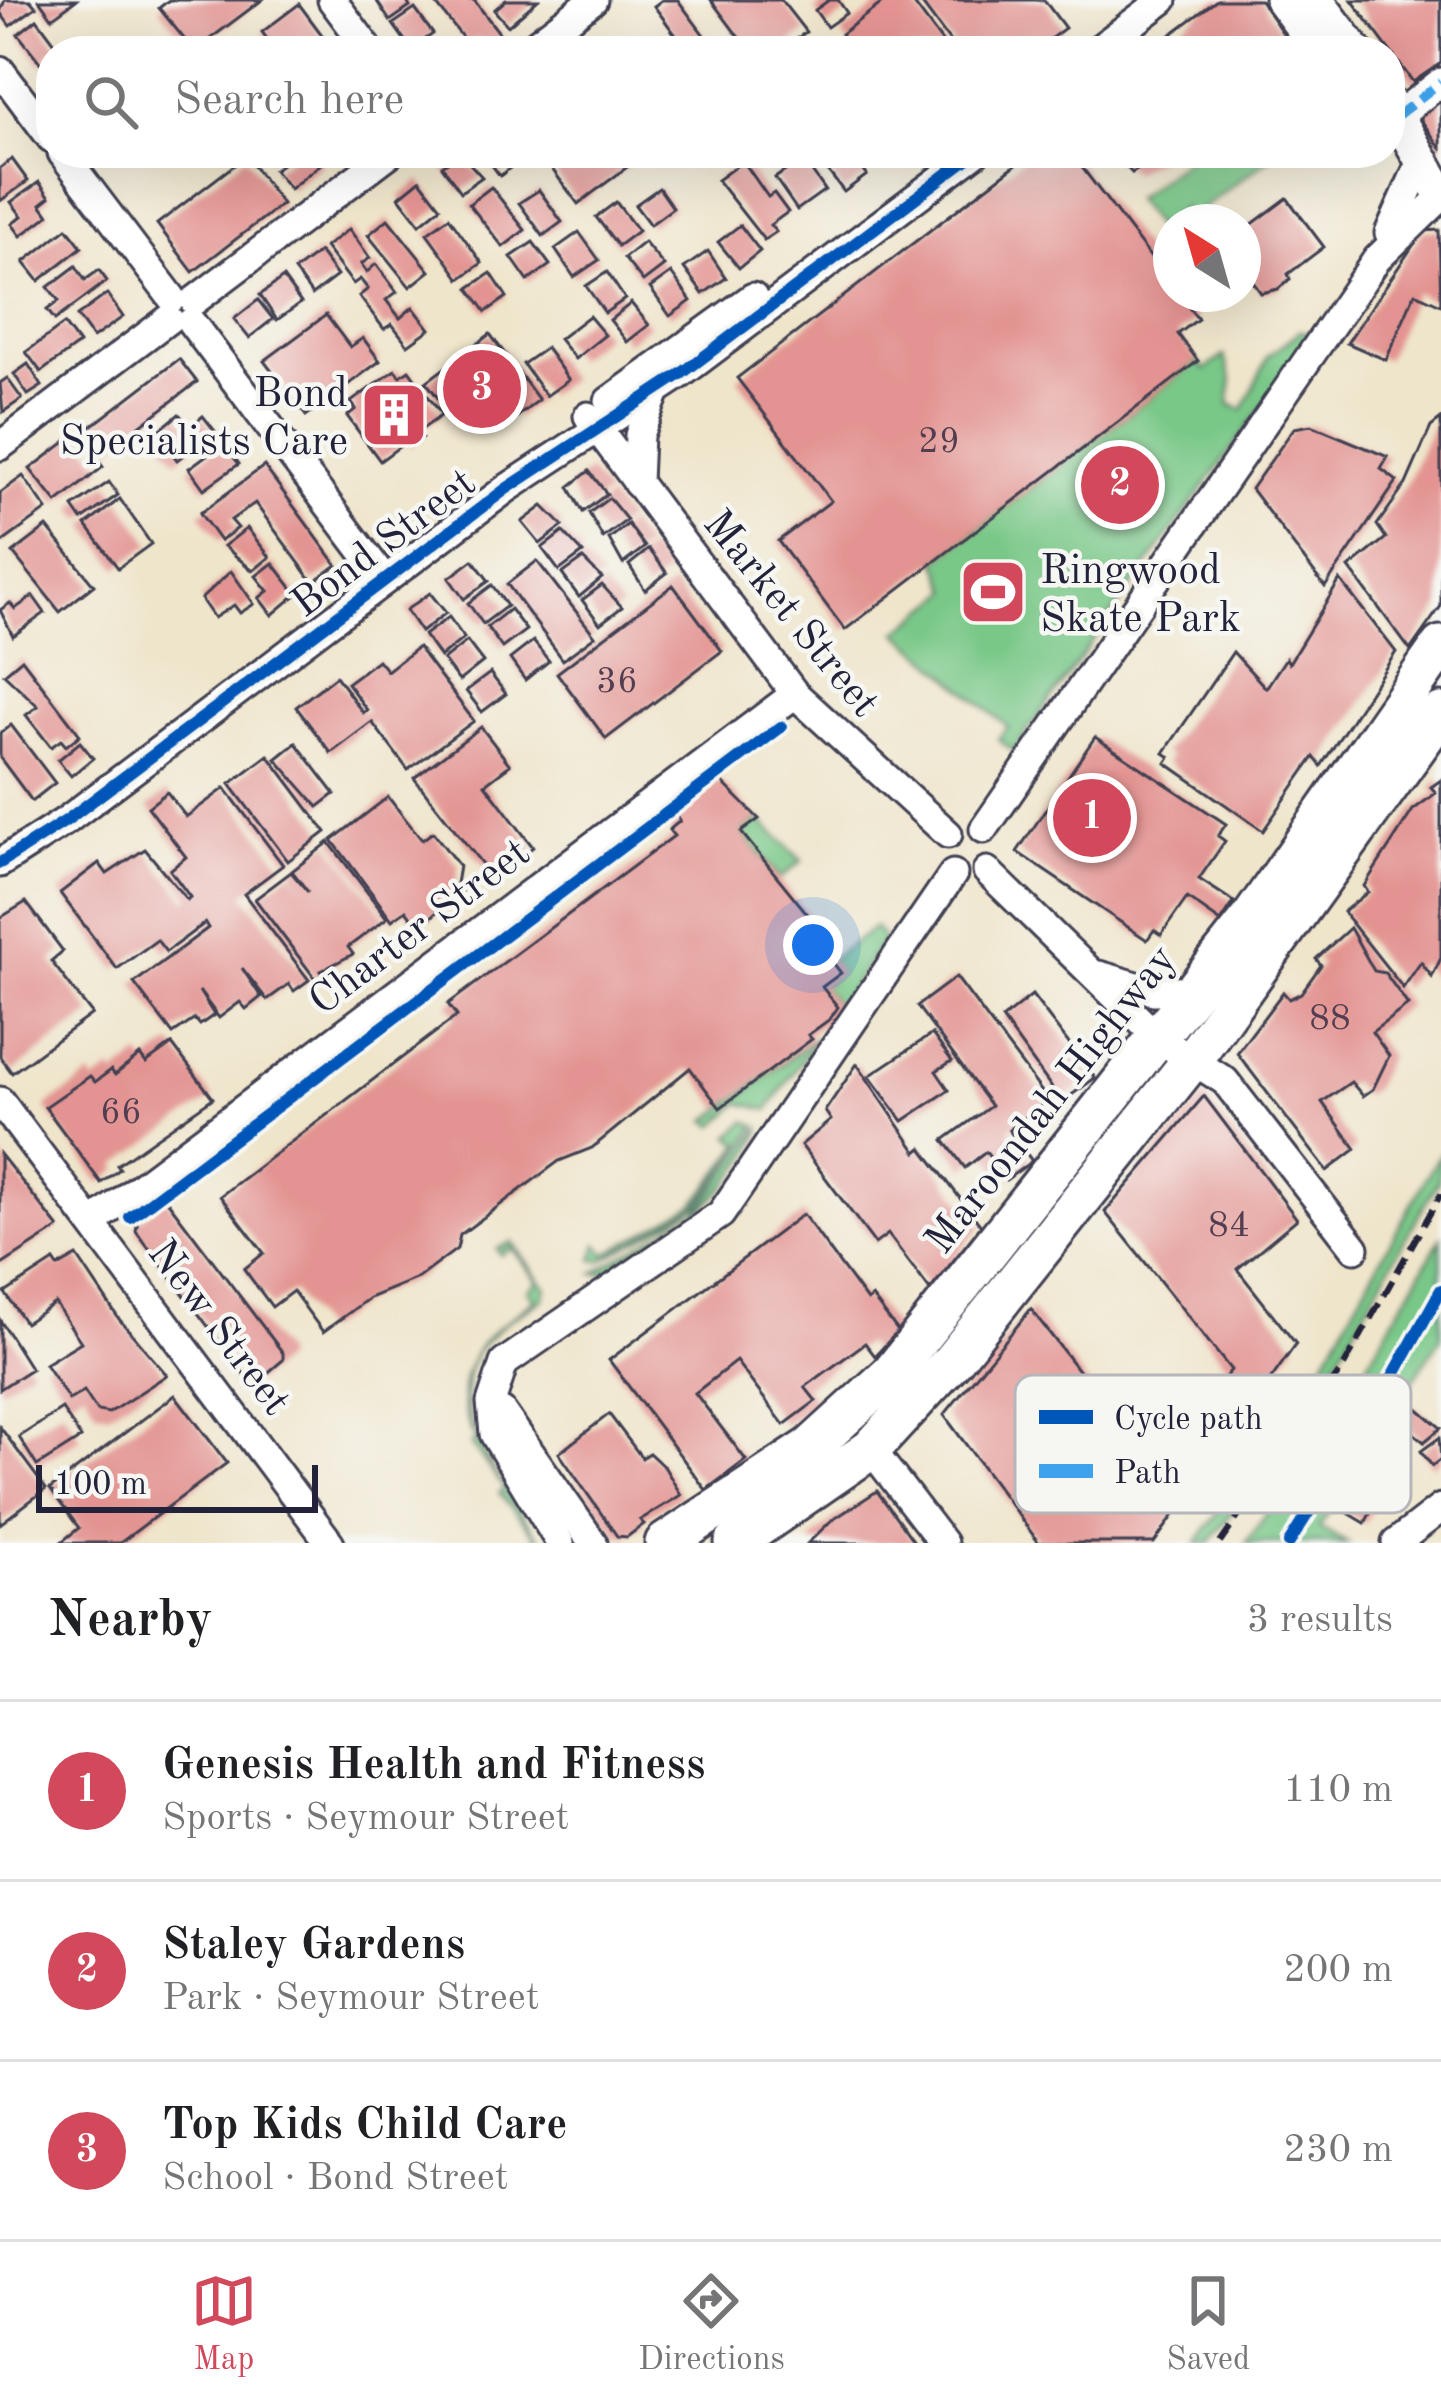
<!DOCTYPE html>
<html lang="en">
<head>
<meta charset="utf-8">
<style>
  body { margin:0; font-family:"Old Standard TT",serif; background:#f6f6f6; color:#202124 }
  .compass { position:absolute; left:1153px; top:204px; width:108px; height:108px; border-radius:50%; background:#fff; box-shadow:0 12px 48px #0002; rotate:323deg }
  .scale { position:absolute; left:36px; bottom:30px; width:282px; box-sizing:border-box; padding-left:12px; border:6px solid #22223b; border-top:0; font-size:33px; line-height:42px; white-space:nowrap; color:#22223b; -webkit-text-stroke:9px #f6f6f2; paint-order:stroke }
  .you { position:absolute; left:813px; top:945px; width:42px; height:42px; margin:-30px; border:9px solid #fff; border-radius:50%; background:#1a73e8; box-shadow:0 0 0 18px #1a73e833 }
  .badge { display:grid; place-items:center; width:78px; height:78px; border-radius:50%; background:#d1495b; color:#fff; font-size:39px; font-weight:700 }
  .pin { position:absolute; translate:-50% -50%; border:6px solid #fff; box-shadow:0 3px 12px #0006 }
  .list { margin:0; padding:0; list-style:none }
  h2 { display:flex; justify-content:space-between; align-items:center; height:156px; margin:0; padding:0 48px; font-size:51px }
  h2 small { font-size:39px; font-weight:400; color:#757577 }
  .list li { display:grid; grid-template-columns:78px 1fr auto; gap:36px; align-items:center; box-sizing:border-box; height:180px; padding:0 48px; border-top:3px solid #e0e0e0 }
  .list b { display:block; font-size:45px; white-space:nowrap }
  .list p { margin:0; font-size:39px; white-space:nowrap; color:#757577 }
  .list em { font-size:39px; font-style:normal; color:#757577 }
  .icon { flex:none; width:66px; height:66px; fill:none; stroke:currentColor; stroke-width:2; stroke-linecap:round; stroke-linejoin:round }
  .map { position:relative; flex:none; width:1441px; height:1543px; overflow:hidden }
  .search { position:absolute; background:#fff; box-shadow:0 12px 48px #0002; left:36px; right:36px; top:36px; height:132px; display:flex; align-items:center; gap:30px; box-sizing:border-box; padding:0 42px; border-radius:48px; color:#757577; font-size:45px }
  .sheet { height:696px; background:#fff }
  nav { display:flex; justify-content:space-around; align-items:center; box-sizing:border-box; height:168px; border-top:3px solid #e0e0e0; background:#fff; font-size:33px; color:#757577 }
  nav a { display:grid; justify-items:center; gap:6px }
  nav .on { color:#d1495b }
  .map>svg:first-child { display:block }
  .green { fill:#79c888; stroke:#4e7562; stroke-width:3 }
  .building { fill:#e39492 }
  .lines { fill:none; stroke-linecap:round; stroke-linejoin:round }
  .minor-casing { stroke:#413f51; stroke-width:33 }
  .major-casing { stroke:#413f51; stroke-width:39 }
  .highway-casing { stroke:#413f51; stroke-width:45 }
  .minor { stroke:#fff; stroke-width:27 }
  .major { stroke:#fff; stroke-width:33 }
  .highway { stroke:#fff; stroke-width:39 }
  .rail { stroke:#22223b; stroke-width:6; stroke-dasharray:18 9; stroke-linecap:butt }
  .quiet { stroke:#3ea2ec; stroke-width:9; stroke-dasharray:18 9; stroke-linecap:butt }
  .cycleway-casing { stroke:#f6f6f2; stroke-width:20 }
  .cycleway { stroke:#0057b8; stroke-width:12 }
  .labels { text-anchor:middle; stroke-width:9; stroke-linejoin:round; paint-order:stroke }
  .number-label { font-size:36px; fill:#523e51 }
  .poi-label { font-size:42px; fill:#22223b; stroke:#f6f6f2; text-anchor:end }
  .street-label { font-size:42px; fill:#22223b; stroke:#f6f6f2 }
  .key { fill:#f6f6f2; stroke:#b6b6bb; stroke-width:3 }
  .key-label { font-size:33px; fill:#22223b }
</style>
</head>
<body>
<div class="map">
<svg width="1441" height="1543" viewBox="0 0 1441 1543">
  <rect width="100%" height="100%" fill="#f6f6f2"/>
  <filter id="ink" filterUnits="userSpaceOnUse"><feTurbulence type="fractalNoise" baseFrequency=".00833" numOctaves="2"/><feDisplacementMap in="SourceGraphic" scale="24" xChannelSelector="R" yChannelSelector="G"/><feConvolveMatrix kernelMatrix="1 2 1 2 8 2 1 2 1" color-interpolation-filters="sRGB"/></filter>
  <filter id="wash" filterUnits="userSpaceOnUse"><feTurbulence type="fractalNoise" baseFrequency=".004" numOctaves="4" result="noise"/><feDisplacementMap in="SourceGraphic" scale="48" xChannelSelector="R" yChannelSelector="G"/><feGaussianBlur stdDeviation="2.7" result="paint"/><feColorMatrix in="noise" values="0 0 0 0 0 0 0 0 0 0 0 0 0 0 0 0 0 1.4 0 .05"/><feComposite in="paint" operator="in"/></filter>
  <g filter="url(#wash)">
    <rect width="100%" height="100%" fill="#efe5cb"/>
    <g class="green">
      <polygon points="1194,153 1276,153 1190,218 1182,208 1156,228 1134,199"/>
      <polygon points="1300,331 1308,333 1309,342 1013,751 998,739 1008,727 898,632 950,591 937,560 1198,361 1205,370 1224,356 1232,380 1229,404 1243,410 1268,356"/>
      <polygon points="759,819 802,861 781,878 741,832"/>
      <polygon points="875,927 884,939 838,1007 822,987 840,973 830,960"/>
      <polygon points="817,1038 768,1110 740,1103 715,1126 708,1120"/>
      <polygon points="747,1121 757,1126 698,1206 601,1261 593,1260 598,1244 606,1254 695,1204 741,1144 731,1136"/>
      <path d="M760,1129C755,1172 637,1280 594,1273L698,1211Z"/>
      <polygon points="1441,1151 1438,1181 1308,1410 1209,1543 1197,1543 1323,1363"/>
      <polygon points="1441,1238 1441,1337 1319,1527 1347,1543 1246,1543 1345,1402"/>
      <path d="M512,1242L546,1288L543,1298C524,1312 498,1324 483,1342C432,1407 508,1489 542,1543L499,1493L504,1488L471,1444L476,1440C439,1373 486,1335 535,1300L528,1290L538,1281L512,1248L501,1255L497,1249Z"/>
    </g>
    <g id="blocks">
      <g class="building">
        <polygon points="5,0 30,0 36,7 10,26 0,12"/>
        <polygon points="39,0 76,0 52,18"/>
        <polygon points="169,0 262,0 194,51 159,8"/>
        <polygon points="376,0 406,0 410,7 390,21"/>
        <polygon points="433,0 474,0 503,38 488,50 479,38 469,46"/>
        <polygon points="506,0 538,0 508,26 494,10"/>
        <polygon points="662,0 678,0 712,46 675,51 683,45 654,6"/>
        <polygon points="711,0 781,0 806,32 780,51 749,51"/>
        <polygon points="829,0 838,0 847,13 827,27 815,10"/>
        <polygon points="886,0 911,0 949,51 853,51 841,34"/>
        <polygon points="919,0 1044,0 1065,28 1034,51 957,51"/>
        <polygon points="1217,0 1260,0 1295,51 1149,51"/>
        <polygon points="1352,0 1441,0 1441,63 1413,82"/>
        <polygon points="299,4 334,51 259,51 270,43 262,32"/>
        <polygon points="415,9 433,34 411,49 393,24"/>
        <polygon points="37,19 61,51 51,51 42,65 18,34"/>
        <polygon points="1441,94 1441,148 1421,120 1422,108"/>
        <polygon points="296,153 314,153 322,163 290,189 274,170"/>
        <polygon points="460,153 482,177 461,192 442,166"/>
        <polygon points="483,153 515,153 520,160 500,176"/>
        <polygon points="540,153 634,153 638,159 578,204"/>
        <polygon points="814,153 836,153 847,167 856,160 867,175 844,192"/>
        <polygon points="1031,153 1071,153 1171,284 1171,294 1178,294 1198,319 1178,334 1198,361 845,630 778,541 831,501 737,378"/>
        <polygon points="1113,153 1165,153 1132,173"/>
        <polygon points="246,156 282,204 193,272 157,224"/>
        <polygon points="12,159 28,181 0,201 0,168"/>
        <polygon points="803,159 825,190 797,210 775,178"/>
        <polygon points="743,161 768,197 774,193 788,212 770,225 776,232 764,240 717,180"/>
        <polygon points="420,180 441,207 420,224 399,197"/>
        <polygon points="39,182 50,197 41,204 49,215 21,236 12,224 22,216 11,202"/>
        <polygon points="491,187 525,230 503,247 469,204"/>
        <polygon points="659,188 673,208 650,225 635,205"/>
        <polygon points="539,190 562,222 543,236 519,203"/>
        <polygon points="1287,198 1324,247 1288,274 1290,279 1278,289 1261,293 1243,268 1243,231"/>
        <polygon points="616,202 638,231 618,246 596,217"/>
        <polygon points="449,217 482,263 460,279 427,233"/>
        <polygon points="388,219 430,271 410,287 368,235"/>
        <polygon points="740,225 760,251 739,268 718,242"/>
        <polygon points="67,228 82,247 39,281 24,262"/>
        <polygon points="349,229 370,258 361,264 367,272 376,264 397,292 386,300 400,318 413,307 430,329 408,345 392,324 384,329 359,296 368,289 360,279 353,284 325,247"/>
        <polygon points="1439,230 1441,305 1415,293 1386,360 1347,343 1423,231"/>
        <polygon points="579,232 599,260 574,277 555,249"/>
        <polygon points="533,242 550,265 528,281 511,257"/>
        <polygon points="644,242 664,266 643,282 624,258"/>
        <polygon points="708,251 726,278 703,294 684,268"/>
        <polygon points="319,252 337,276 312,295 294,271"/>
        <polygon points="76,266 85,280 99,270 107,281 55,320 47,310 59,301 48,287"/>
        <polygon points="607,272 625,299 605,313 586,286"/>
        <polygon points="491,273 507,297 486,312 469,288"/>
        <polygon points="671,273 691,301 670,316 650,288"/>
        <polygon points="283,278 301,303 277,320 260,295"/>
        <polygon points="107,294 123,317 93,338 77,316"/>
        <polygon points="258,300 273,319 249,338 234,319"/>
        <polygon points="631,303 649,325 627,342 610,320"/>
        <polygon points="326,315 350,347 363,338 380,361 306,416 264,361"/>
        <polygon points="589,316 605,335 575,359 559,339"/>
        <polygon points="64,324 79,344 41,372 26,352"/>
        <polygon points="490,334 539,400 517,417 497,390 488,396 495,404 488,410 482,400 456,421 426,382"/>
        <polygon points="546,348 569,380 546,396 523,364"/>
        <polygon points="179,359 197,382 107,451 89,428"/>
        <polygon points="28,364 42,386 28,395 14,374"/>
        <polygon points="395,370 400,376 409,370 442,415 418,432 422,438 411,446 407,441 380,461 347,416 356,409 351,402"/>
        <polygon points="7,378 22,399 3,412 0,383"/>
        <polygon points="179,414 190,427 203,416 215,431 177,460 156,433"/>
        <polygon points="1441,419 1441,606 1410,650 1349,568 1386,538 1377,525 1406,484 1431,427"/>
        <polygon points="1311,425 1388,457 1381,469 1397,481 1325,587 1251,489 1294,428"/>
        <polygon points="77,433 103,467 57,503 30,469"/>
        <polygon points="223,443 239,464 204,489 189,468"/>
        <polygon points="264,466 337,565 313,582 255,503 231,520 238,528 220,541 200,513"/>
        <polygon points="589,471 607,494 583,512 569,487"/>
        <polygon points="23,476 47,510 0,544 0,493"/>
        <polygon points="109,482 118,495 82,520 73,507"/>
        <polygon points="609,498 627,520 603,538 589,513"/>
        <polygon points="120,499 151,544 118,568 86,525"/>
        <polygon points="543,506 563,526 540,544 522,522"/>
        <polygon points="628,524 645,547 623,564 609,539"/>
        <polygon points="47,527 94,585 60,612 13,553"/>
        <polygon points="247,528 270,557 253,571 224,546"/>
        <polygon points="563,532 583,553 559,571 542,548"/>
        <polygon points="649,549 667,573 645,590 629,565"/>
        <polygon points="583,559 602,578 579,597 562,574"/>
        <polygon points="473,560 489,581 464,599 449,578"/>
        <polygon points="537,561 595,636 563,660 507,584"/>
        <polygon points="273,563 297,594 272,615 259,598 268,591 256,576"/>
        <polygon points="231,571 254,604 240,613 234,605 214,618 201,599"/>
        <polygon points="1340,580 1396,652 1321,766 1314,757 1263,831 1166,763 1170,757 1164,753 1233,652 1266,688 1286,658 1289,663"/>
        <polygon points="492,585 507,606 483,624 468,603"/>
        <polygon points="602,585 622,607 600,624 582,600"/>
        <polygon points="673,585 722,651 606,739 557,673"/>
        <polygon points="430,593 446,613 421,632 406,610"/>
        <polygon points="33,596 45,613 13,636 0,610 10,603 15,609"/>
        <polygon points="510,609 526,630 502,648 487,627"/>
        <polygon points="449,617 464,638 440,657 424,635"/>
        <polygon points="467,641 483,662 459,681 443,660"/>
        <polygon points="533,641 549,661 525,680 510,659"/>
        <polygon points="418,647 474,721 408,770 372,722 331,753 296,707 336,676 363,713 367,710 347,683 378,660 387,671"/>
        <polygon points="22,659 80,735 66,746 61,740 51,747 26,715 38,706 4,674"/>
        <polygon points="490,673 506,694 482,712 466,691"/>
        <polygon points="11,725 55,783 32,801 0,758 0,733"/>
        <polygon points="481,727 510,765 485,784 533,847 493,878 414,778"/>
        <polygon points="1095,737 1226,824 1218,836 1225,841 1199,879 1234,902 1221,922 1187,898 1161,935 1154,930 1147,940 1017,852"/>
        <polygon points="80,742 93,758 71,776 58,760"/>
        <polygon points="296,743 335,794 318,807 276,759"/>
        <polygon points="268,755 326,832 288,861 230,784"/>
        <polygon points="720,780 759,819 741,832 814,922 806,928 841,973 822,987 838,1007 830,1019 808,1035 812,1039 720,1108 690,1068 592,1148 559,1161 460,1235 457,1249 418,1278 369,1298 323,1332 293,1291 272,1307 244,1269 264,1253 220,1196 457,1016 448,1004 674,836 669,830 680,821 675,814"/>
        <polygon points="1441,780 1441,958 1432,977 1421,962 1403,988 1343,912 1368,892 1364,886 1413,810 1436,793 1431,787"/>
        <polygon points="225,788 283,865 244,894 309,980 294,991 289,984 267,1000 242,968 261,997 246,1009 240,1002 219,1018 199,991 214,1015 200,1025 195,1019 173,1034 134,983 208,928 205,923 166,952 157,940 117,969 60,893 99,863 107,874 145,849 187,900 190,897 170,870 186,857 148,807 167,792 186,817"/>
        <polygon points="388,797 422,840 433,832 459,866 456,884 461,891 419,928 406,910 392,920 332,840"/>
        <polygon points="329,842 387,918 348,947 353,954 321,971 324,975 317,981 255,899 291,872 308,892 292,871"/>
        <polygon points="26,902 63,951 51,961 92,1014 12,1073 0,1057 0,918"/>
        <polygon points="1350,928 1374,971 1385,973 1408,1005 1372,1032 1389,1056 1373,1089 1363,1096 1351,1082 1322,1102 1356,1149 1327,1171 1237,1053 1283,992 1289,999 1301,993 1321,965 1316,959"/>
        <polygon points="956,977 1048,1100 1009,1130 1032,1161 1006,1180 986,1152 965,1168 944,1140 991,1106 917,1006"/>
        <polygon points="1032,995 1095,1078 1062,1102 1002,1019"/>
        <polygon points="932,1034 952,1061 936,1071 949,1090 903,1121 869,1076"/>
        <polygon points="172,1044 213,1098 117,1165 120,1169 101,1183 45,1107 90,1076 95,1082 111,1070 115,1075 140,1055 146,1063"/>
        <polygon points="857,1064 917,1152 922,1148 981,1226 930,1290 888,1234 875,1244 801,1145 831,1120 825,1111"/>
        <polygon points="1204,1096 1297,1219 1237,1269 1296,1344 1154,1543 1039,1543 944,1415 1031,1309 1153,1468 1231,1370 1105,1212"/>
        <polygon points="0,1154 59,1228 0,1266"/>
        <polygon points="166,1199 283,1353 283,1360 258,1381 247,1378 136,1231 138,1221"/>
        <polygon points="803,1214 867,1301 872,1297 898,1331 875,1356 865,1343 805,1387 816,1401 784,1425 736,1361 695,1393 746,1460 706,1490 609,1360"/>
        <polygon points="77,1256 119,1319 167,1375 109,1413 97,1411 84,1391 69,1400 45,1364 81,1342 55,1303 25,1323 5,1293 54,1261 58,1267"/>
        <polygon points="0,1320 31,1369 0,1389"/>
        <polygon points="175,1395 227,1463 120,1543 60,1543 79,1528 50,1489"/>
        <polygon points="1415,1406 1441,1428 1424,1442 1398,1420"/>
        <polygon points="62,1409 81,1438 37,1466 19,1437"/>
        <polygon points="609,1414 642,1458 649,1453 665,1468 681,1495 640,1520 644,1524 627,1537 617,1536 559,1453"/>
        <polygon points="0,1427 46,1489 0,1524"/>
        <polygon points="1439,1438 1441,1459 1432,1466 1421,1451"/>
        <polygon points="1371,1455 1395,1468 1365,1523 1340,1508"/>
        <polygon points="877,1491 915,1543 808,1543 831,1521"/>
      </g>
    </g>
  </g>
  <g filter="url(#ink)">
    <use href="#blocks" fill-opacity="0" stroke="#413f51" stroke-width="3"/>
    <g class="lines">
      <g class="minor-casing">
        <g id="minor">
          <polyline points="332,0 370,51"/>
          <polyline points="526,51 593,0"/>
          <polyline points="1096,51 1163,0"/>
          <polyline points="0,70 51,138"/>
          <polyline points="1397,116 1441,82"/>
          <polyline points="62,153 172,298"/>
          <polyline points="1389,233 1417,170"/>
          <polyline points="194,301 390,153"/>
          <polyline points="191,322 385,580"/>
          <polyline points="609,401 753,297"/>
          <polyline points="588,416 795,694 948,834"/>
          <polyline points="0,446 169,319"/>
          <polyline points="637,483 639,435 656,391"/>
          <polyline points="984,829 1377,259 1441,197"/>
          <polyline points="0,863 67,820 506,489 681,374 975,153"/>
          <polyline points="987,871 1159,1039 1225,1081 1355,1248"/>
          <polyline points="1099,975 1154,991 1196,989"/>
          <polyline points="0,1101 330,1543"/>
          <polyline points="92,1223 795,694"/>
          <polyline points="502,1412 593,1543"/>
          <polyline points="871,1449 943,1543"/>
          <polyline points="560,1543 494,1434 491,1403 504,1363 721,1214 953,874"/>
          <polyline points="1396,1543 1441,1508"/>
        </g>
      </g>
      <g class="major-casing">
        <g id="major">
          <polyline points="1282,0 1320,51"/>
          <polyline points="1316,0 1355,51"/>
          <polyline points="1390,104 1441,194"/>
        </g>
      </g>
      <g class="highway-casing">
        <g id="highway">
          <polyline points="665,1543 811,1447 891,1374 1250,920 1441,646"/>
          <polyline points="735,1543 871,1449 953,1360 1192,1060 1441,713"/>
        </g>
      </g>
      <use href="#minor" class="minor"/>
      <use href="#major" class="major"/>
      <use href="#highway" class="highway"/>
      <polyline class="rail" points="1220,1543 1344,1366 1441,1194"/>
      <polyline class="quiet" points="1397,116 1441,82"/>
      <g class="cycleway-casing">
        <g id="cycleway">
          <polyline points="0,863 67,820 506,489 681,374 975,153"/>
          <polyline points="130,1217 781,727"/>
          <polyline points="1289,1543 1377,1405 1441,1290"/>
        </g>
      </g>
      <use href="#cycleway" class="cycleway"/>
    </g>
  </g>
  <defs>
    <g id="building-square" transform="scale(3.45)"><rect x="-9" y="-9" width="18" height="18" rx="4" fill="#d1495b" stroke="#f6f6f2"/><path d="M-4-6H4V6H1V3H-1V6H-4ZM-2.5-4.3h1.7v1.8h-1.7ZM.8-4.3h1.7v1.8H.8ZM-2.5-1h1.7V.8h-1.7ZM.8-1h1.7V.8H.8Z" fill="#fff"/></g>
    <g id="stadium-square" transform="scale(3.45)"><rect x="-9" y="-9" width="18" height="18" rx="4" fill="#d1495b" stroke="#f6f6f2"/><path d="M0-5a6.5 5 0 1 0 0 10a6.5 5 0 1 0 0-10ZM-3.5-1.8h7v3.6h-7Z" fill="#fff"/></g>
  </defs>
  <g fill-rule="evenodd">
    <use href="#building-square" x="394" y="415"/>
    <use href="#stadium-square" x="993" y="592"/>
  </g>
  <g class="labels">
    <g class="number-label">
      <text x="939" y="452">29</text>
      <text x="617" y="692">36</text>
      <text x="1330" y="1029">88</text>
      <text x="121" y="1123">66</text>
      <text x="1229" y="1236">84</text>
    </g>
    <g class="poi-label">
      <text x="348" y="406">Bond<tspan x="348" dy="48">Specialists Care</tspan></text>
      <text x="1040" y="583" text-anchor="start">Ringwood<tspan x="1040" dy="48">Skate Park</tspan></text>
    </g>
    <g class="street-label">
      <text transform="translate(382 541) rotate(-37)" y="15">Bond Street</text>
      <text transform="translate(793 612) rotate(51)" y="15">Market Street</text>
      <text transform="translate(418 925) rotate(-37)" y="15">Charter Street</text>
      <text transform="translate(1049 1098) rotate(-52)" y="15">Maroondah Highway</text>
      <text transform="translate(221 1326) rotate(53)" y="15">New Street</text>
    </g>
  </g>
  <rect x="1015" y="1375" width="396" height="138" rx="18" class="key"/>
  <rect x="1039" y="1410" width="54" height="14" fill="#0057b8"/>
  <rect x="1039" y="1464" width="54" height="14" fill="#3ea2ec"/>
  <g class="key-label">
    <text x="1114" y="1429">Cycle path</text>
    <text x="1114" y="1483">Path</text>
  </g>
</svg>
<svg class="compass" viewBox="-18 -18 36 36"><path d="M0-13l5 13h-10z" fill="#e53935"/><path d="M0 13l5-13h-10z" fill="#757577"/></svg>
<div class="scale">100 m</div>
<div class="you"></div>
<div class="pin badge" style="left:1092px;top:818px">1</div>
<div class="pin badge" style="left:1120px;top:485px">2</div>
<div class="pin badge" style="left:482px;top:389px">3</div>
<div class="search"><svg class="icon" aria-label="search" viewBox="0 0 24 24"><circle cx="10" cy="10" r="6"/><path d="M15 15l6 6"/></svg>Search here</div>
</div>
<section class="sheet">
<h2>Nearby<small>3 results</small></h2>
<ul class="list">
<li><span class="badge">1</span><div><b>Genesis Health and Fitness</b><p>Sports · Seymour Street</p></div><em>110 m</em></li>
<li><span class="badge">2</span><div><b>Staley Gardens</b><p>Park · Seymour Street</p></div><em>200 m</em></li>
<li><span class="badge">3</span><div><b>Top Kids Child Care</b><p>School · Bond Street</p></div><em>230 m</em></li>
</ul>
</section>
<nav>
<a class="on"><svg class="icon" aria-label="map" viewBox="0 0 24 24"><path d="M3 6l6-2 6 2 6-2v14l-6 2-6-2-6 2zM9 4v14M15 6v14"/></svg>Map</a>
<a><svg class="icon" aria-label="directions" viewBox="0 0 24 24"><path d="M12 3l9 9-9 9-9-9zM9 14v-3h6M13 9l2 2-2 2"/></svg>Directions</a>
<a><svg class="icon" aria-label="saved" viewBox="0 0 24 24"><path d="M7 4h10v16l-5-4-5 4z"/></svg>Saved</a>
</nav>
</body>
</html>
